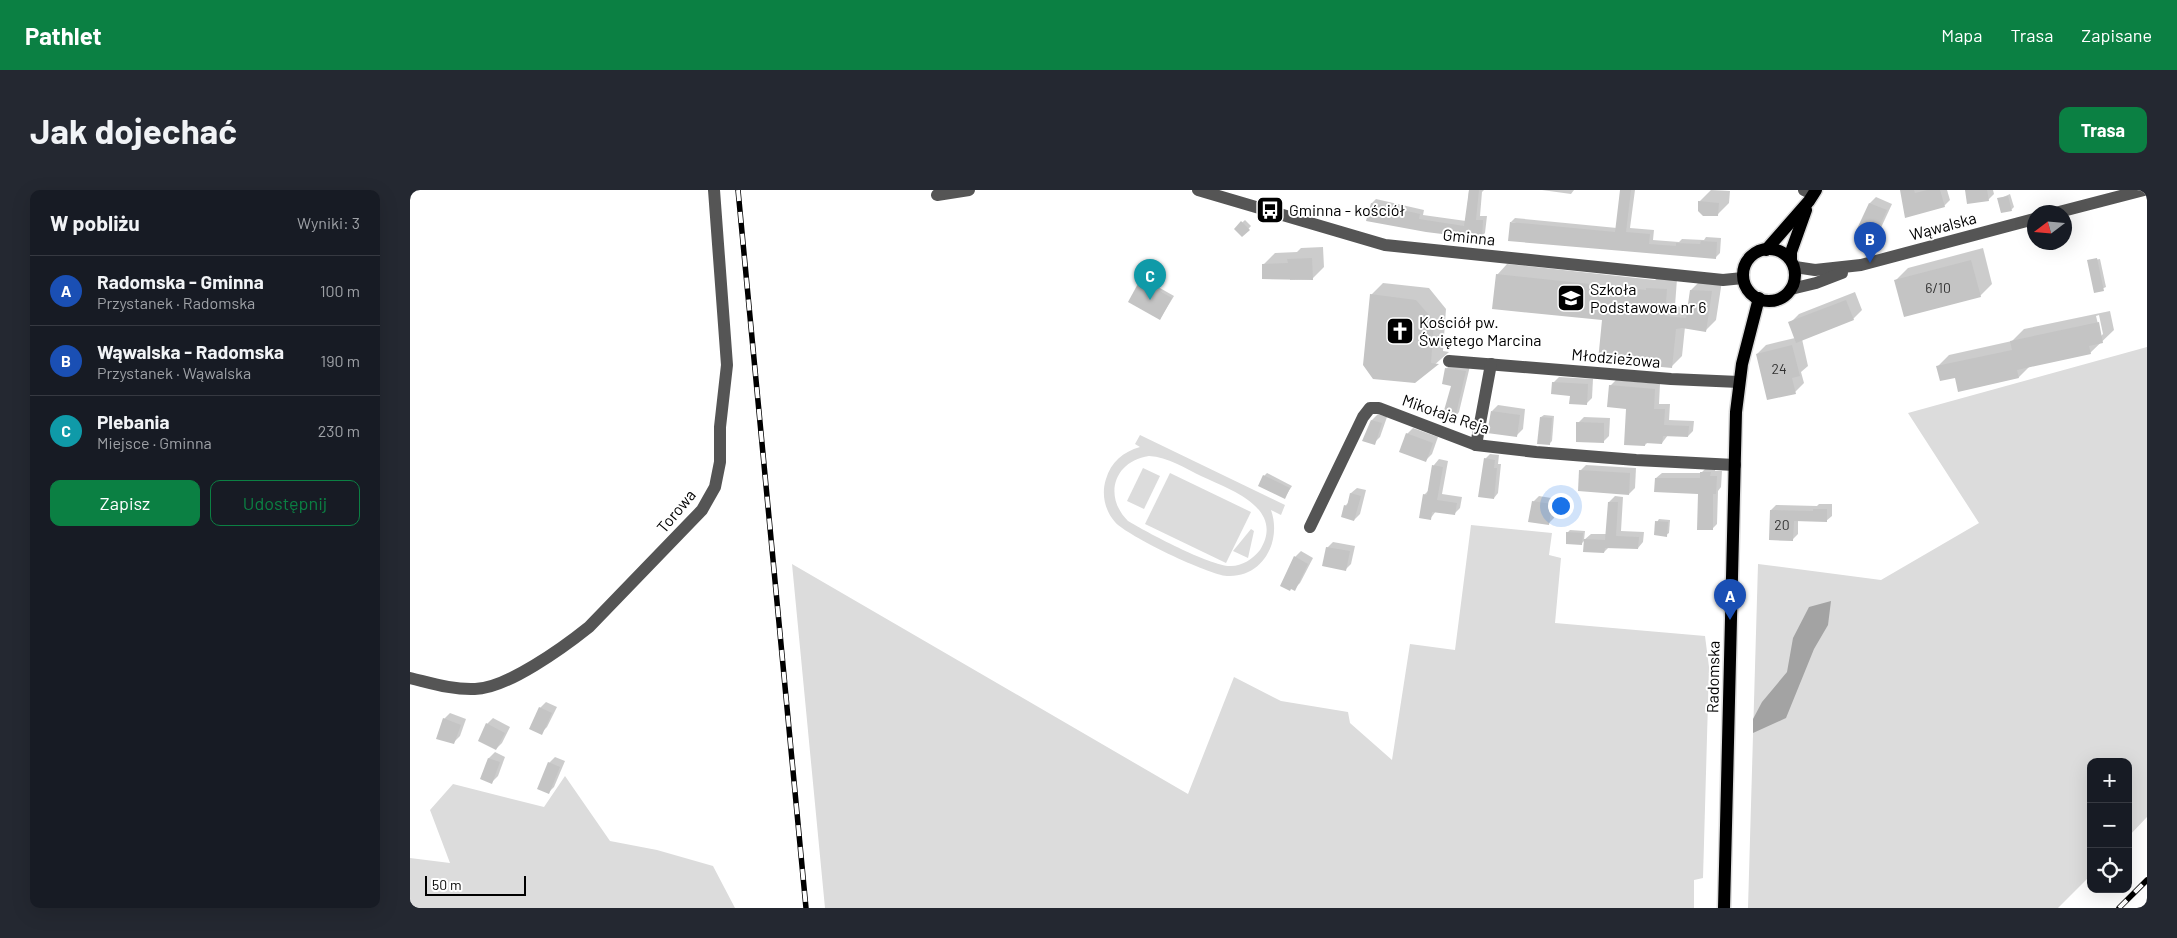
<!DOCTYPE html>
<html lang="pl">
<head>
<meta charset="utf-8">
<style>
  body { margin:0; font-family:Barlow,sans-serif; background:#242831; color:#f1f3f6 }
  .controls { position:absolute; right:15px; bottom:15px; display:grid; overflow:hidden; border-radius:10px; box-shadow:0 5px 20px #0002 }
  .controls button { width:45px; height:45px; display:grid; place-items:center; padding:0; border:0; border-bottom:1px solid #363941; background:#171b24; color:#f1f3f6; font:25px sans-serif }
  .compass { position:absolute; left:1617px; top:15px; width:45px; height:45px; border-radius:50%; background:#171b24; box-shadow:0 5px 20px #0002; rotate:254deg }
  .scale { position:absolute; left:15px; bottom:12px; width:101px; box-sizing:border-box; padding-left:5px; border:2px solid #000; border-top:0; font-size:14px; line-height:18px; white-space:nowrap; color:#000; -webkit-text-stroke:4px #fff; paint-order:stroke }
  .you { position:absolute; left:1150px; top:315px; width:18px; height:18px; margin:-12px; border:4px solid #fff; border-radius:50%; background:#1a73e8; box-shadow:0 0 0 8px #1a73e833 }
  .badge { display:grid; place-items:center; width:32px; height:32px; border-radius:50%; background:#0b8043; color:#fff; font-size:16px; font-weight:700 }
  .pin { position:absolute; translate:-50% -41px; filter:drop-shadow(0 1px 2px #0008) }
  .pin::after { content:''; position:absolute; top:26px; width:18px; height:15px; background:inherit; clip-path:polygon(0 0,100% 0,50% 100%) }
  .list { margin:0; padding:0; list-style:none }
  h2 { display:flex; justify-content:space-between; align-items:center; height:65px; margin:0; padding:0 20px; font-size:21px }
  h2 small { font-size:16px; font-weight:400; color:#9ea1a6 }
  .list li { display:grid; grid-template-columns:32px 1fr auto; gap:15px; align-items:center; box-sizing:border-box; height:70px; padding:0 20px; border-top:1px solid #363941 }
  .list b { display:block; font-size:19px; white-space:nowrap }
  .list p { margin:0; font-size:16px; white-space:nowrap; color:#9ea1a6 }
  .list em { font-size:16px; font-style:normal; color:#9ea1a6 }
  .actions { display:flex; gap:10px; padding:15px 20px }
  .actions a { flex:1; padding:11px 0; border:1px solid #0b8043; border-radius:10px; text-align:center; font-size:18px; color:#0b8043 }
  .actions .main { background:#0b8043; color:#fff }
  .icon { flex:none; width:28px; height:28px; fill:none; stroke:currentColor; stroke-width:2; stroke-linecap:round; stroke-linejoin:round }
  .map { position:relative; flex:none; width:1737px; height:718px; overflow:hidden; border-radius:10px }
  header { display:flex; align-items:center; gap:30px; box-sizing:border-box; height:70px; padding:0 25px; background:#0b8043; color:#fff }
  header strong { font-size:24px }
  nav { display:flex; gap:28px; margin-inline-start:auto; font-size:18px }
  .intro { display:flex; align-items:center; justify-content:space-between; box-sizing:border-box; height:120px; padding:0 30px }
  h1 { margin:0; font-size:35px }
  .button { padding:12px 22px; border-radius:10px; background:#0b8043; color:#fff; font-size:18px; font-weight:700 }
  main { display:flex; gap:30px; padding:0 30px }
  aside { flex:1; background:#171b24; border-radius:10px; box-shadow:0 5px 20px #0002 }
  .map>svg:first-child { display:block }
  .green { fill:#dcdcdc; fill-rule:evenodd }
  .water { fill:#a3a3a3 }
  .shadow { fill:#0003; fill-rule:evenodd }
  .building { fill:#c4c4c4 }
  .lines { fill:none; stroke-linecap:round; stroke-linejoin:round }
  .major-casing { stroke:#dbdbdb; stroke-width:15 }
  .minor { stroke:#555; stroke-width:12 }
  .major { stroke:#000; stroke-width:12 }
  .rail-casing { stroke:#000; stroke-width:5.5 }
  .rail { stroke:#fff; stroke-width:4; stroke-dasharray:11; stroke-linecap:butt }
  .labels { text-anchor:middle; stroke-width:4; stroke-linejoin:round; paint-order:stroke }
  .number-label { font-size:14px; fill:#313131 }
  .poi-label { font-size:16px; fill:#000; stroke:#fff; text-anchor:start }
  .street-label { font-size:16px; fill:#000; stroke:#fff }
</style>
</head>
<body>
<header>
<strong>Pathlet</strong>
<nav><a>Mapa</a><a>Trasa</a><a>Zapisane</a></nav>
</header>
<div class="intro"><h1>Jak dojechać</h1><a class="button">Trasa</a></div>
<main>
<aside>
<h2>W pobliżu<small>Wyniki: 3</small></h2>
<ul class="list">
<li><span class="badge" style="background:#1a4fb4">A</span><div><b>Radomska - Gminna</b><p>Przystanek · Radomska</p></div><em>100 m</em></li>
<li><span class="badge" style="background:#1a4fb4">B</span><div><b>Wąwalska - Radomska</b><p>Przystanek · Wąwalska</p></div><em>190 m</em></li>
<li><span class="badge" style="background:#0f9aa8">C</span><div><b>Plebania</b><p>Miejsce · Gminna</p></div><em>230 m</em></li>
</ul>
<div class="actions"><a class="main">Zapisz</a><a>Udostępnij</a></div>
</aside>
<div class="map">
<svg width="1737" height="718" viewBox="0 0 1737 718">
  <rect width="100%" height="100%" fill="#fff"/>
  <g class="green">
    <polygon points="1737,157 1737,627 1718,647 1718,572 1681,572 1681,685 1648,718 1338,718 1348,374 1471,390 1569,333 1498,223"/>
    <path d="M730,245L875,315L871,325L861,320C872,351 853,388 817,386C799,385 717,346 705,332C695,321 691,304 696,289C701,272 713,262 730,257L725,254ZM739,266C758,267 775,278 791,286C819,299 876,318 850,360C843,369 832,376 821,376C802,377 736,342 718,331C693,306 704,271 739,266Z"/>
    <polygon points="733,278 750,286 734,319 717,311"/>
    <polygon points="760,283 841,322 816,373 735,334"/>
    <polygon points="1061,335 1142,343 1139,365 1151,368 1145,433 1295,446 1299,477 1293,688 1284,690 1284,718 415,718 382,374 778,604 824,487 871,511 938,522 940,533 982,570 1000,454 1045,460"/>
    <polygon points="841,339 844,341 838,368 823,361"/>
    <polygon points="155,586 200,651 247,660 303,676 325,718 0,718 0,668 40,673 20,620 43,594 134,617"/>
  </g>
  <polygon class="water" points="1421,411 1418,435 1404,459 1376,528 1343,543 1343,529 1352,512 1377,482 1383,448 1399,417"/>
  <g class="shadow">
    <polygon points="1059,0 1074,0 1072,2 1070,26 1077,26 1075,43 1071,47 958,30 962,13 966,9 1014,20 1013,25 1056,31"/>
    <polygon points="1132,0 1164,0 1161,4"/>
    <polygon points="1212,0 1225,0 1220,38 1244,40 1243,50 1269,52 1272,49 1294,50 1296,47 1311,48 1310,63 1305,68 1101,32 1105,28 1207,38"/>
    <polygon points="1301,0 1320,1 1319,13 1307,25 1289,12"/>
    <polygon points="1492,0 1537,0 1540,10 1534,16"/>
    <polygon points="1556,0 1583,0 1584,4 1578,10"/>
    <polygon points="1600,4 1604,17 1601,20 1589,9"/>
    <polygon points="1466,7 1482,14 1469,42 1464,48 1448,41 1460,13"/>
    <polygon points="835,30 841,36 832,46 825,39"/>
    <polygon points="913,57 914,77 902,89 880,90 880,87 853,75 865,63 887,62 891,58"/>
    <polygon points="1573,58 1582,94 1570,106 1486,90 1498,78"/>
    <polygon points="1690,69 1696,97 1685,102 1678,71"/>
    <polygon points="1097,74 1245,90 1248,88 1267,89 1265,116 1279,118 1281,100 1291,90 1312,91 1306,130 1296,140 1275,137 1272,166 1261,177 1193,129 1087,85"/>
    <polygon points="734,89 764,106 750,129 731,91"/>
    <polygon points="973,93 1019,98 1036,119 1033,161 1039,162 1005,192 961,105"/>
    <polygon points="1445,102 1452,120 1443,129 1392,149 1398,176 1391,182 1394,193 1385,202 1347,164 1356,155 1385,148 1380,133 1389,124"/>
    <path d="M1700,121L1704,140L1680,163L1620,176L1609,187H1546L1528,176L1539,165L1602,151L1614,139ZM1689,125L1693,144L1691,146L1686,126Z"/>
    <polygon points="1041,174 1060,176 1049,222 1045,227 1042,195 1036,179"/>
    <polygon points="1149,187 1183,189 1182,208 1176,214 1143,193"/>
    <polygon points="1206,190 1250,194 1249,214 1260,214 1259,230 1284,231 1283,241 1278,246 1258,245 1252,253 1238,252 1235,255 1217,218 1200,196"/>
    <polygon points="1088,215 1115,219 1113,239 1107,245 1082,221"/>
    <polygon points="968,224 977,227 970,247 964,253 962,230"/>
    <polygon points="1134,225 1144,226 1142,251 1139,254 1131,227"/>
    <polygon points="1174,227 1200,228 1199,246 1193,252 1168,233"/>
    <polygon points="1003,238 1028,247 1022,264 1016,270 997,244"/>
    <polygon points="1080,264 1089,265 1088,274 1091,274 1088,303 1084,308 1075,269"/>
    <polygon points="1029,269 1038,271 1032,304 1052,307 1050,318 1044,324 1026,321 1020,329 1014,305 1019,300 1024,275"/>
    <polygon points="1176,275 1226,278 1225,298 1219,304 1170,281"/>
    <polygon points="1297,277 1306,277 1305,281 1312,281 1311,297 1308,301 1307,334 1302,339 1289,303 1246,288 1252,283 1291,283"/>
    <polygon points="857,283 882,296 875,307 854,286"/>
    <polygon points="947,298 956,300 950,324 944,330 935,316 939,312 941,303"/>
    <polygon points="1129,306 1147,309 1144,328 1138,334 1123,312"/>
    <polygon points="1205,306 1213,307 1211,341 1234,342 1233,352 1228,358 1199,357 1194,362 1175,350 1172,353 1157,343 1160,340 1175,341 1174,350 1181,344 1197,344 1199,312"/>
    <polygon points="1409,314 1422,314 1422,326 1416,331 1388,330 1388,344 1383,349 1361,320 1366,315 1407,316"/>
    <polygon points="1249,329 1260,330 1259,343 1256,345 1247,332"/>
    <polygon points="923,352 945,356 941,374 935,380 917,358"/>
    <polygon points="891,361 903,368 890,393 884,399 885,367"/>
    <polygon points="136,512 147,517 137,537 131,543 130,518"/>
    <polygon points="40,523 56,529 50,546 44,552 34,529"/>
    <polygon points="83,528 100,537 92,553 86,559 77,534"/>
    <polygon points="85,562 95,567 88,586 82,592 72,588 79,568"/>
    <polygon points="145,567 155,571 144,597 138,603 139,573"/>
  </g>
  <g class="building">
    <polygon points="1059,0 1069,0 1066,30 1073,30 1072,49 1016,42 956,31 961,13 1010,24 1009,29 1054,36"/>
    <polygon points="1210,0 1221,0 1216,42 1240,44 1239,54 1266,56 1266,53 1290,54 1291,51 1307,52 1306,69 1098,51 1100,32 1205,42"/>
    <polygon points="1490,0 1504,0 1505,3 1517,0 1530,0 1535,17 1495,28"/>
    <polygon points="1555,0 1577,0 1579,11 1557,14"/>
    <polygon points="1598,6 1602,21 1591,23 1587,8"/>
    <polygon points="1288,11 1309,13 1308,26 1293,26 1288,21"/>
    <polygon points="1459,13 1477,20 1464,49 1446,41"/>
    <polygon points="831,31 840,40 832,47 824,39"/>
    <polygon points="902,68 903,90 852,89 852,74 878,73 877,69"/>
    <polygon points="1687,68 1694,101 1684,103 1677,70"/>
    <polygon points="1561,70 1571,107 1494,127 1484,90"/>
    <polygon points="1086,84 1236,100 1236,98 1257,99 1255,126 1276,128 1280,100 1302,101 1296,142 1272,138 1266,139 1262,178 1188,171 1192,130 1082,119"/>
    <polygon points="730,90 762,108 750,130 718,112"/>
    <polygon points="960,104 1006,110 1024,131 1021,173 1029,174 1005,193 963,189 953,175"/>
    <polygon points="1436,110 1444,130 1386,153 1378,132"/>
    <polygon points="1689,132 1693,153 1679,156 1681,164 1607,180 1609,188 1548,202 1545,188 1530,191 1526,176 1602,160 1600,151"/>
    <polygon points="1382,155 1390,186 1382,188 1386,204 1357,210 1346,164"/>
    <polygon points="1035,178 1056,181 1045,228 1033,224 1041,196 1032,194"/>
    <polygon points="1142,192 1178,194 1177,215 1159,214 1160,206 1141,204"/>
    <polygon points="1199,195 1245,199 1244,219 1255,219 1254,235 1279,236 1278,247 1253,246 1252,254 1235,253 1235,256 1214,255 1216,219 1197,217"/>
    <polygon points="1081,221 1110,225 1107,247 1077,243"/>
    <polygon points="1130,227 1142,228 1140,255 1127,254"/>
    <polygon points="961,230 972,233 965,255 952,251"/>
    <polygon points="1166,232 1194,233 1194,253 1166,252"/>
    <polygon points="996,243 1023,253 1016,272 989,262"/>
    <polygon points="1074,268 1085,270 1084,278 1087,278 1084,309 1068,307"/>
    <polygon points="1022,275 1033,277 1027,310 1047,313 1045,325 1022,322 1021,330 1009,328 1013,304 1017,305"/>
    <polygon points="1169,280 1220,283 1219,305 1168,301"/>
    <polygon points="1290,282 1301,282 1300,286 1307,286 1306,304 1303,304 1303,340 1287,340 1288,304 1244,302 1245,288 1290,288"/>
    <polygon points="853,285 880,298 875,309 848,296"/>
    <polygon points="940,303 951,306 944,331 931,327 934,315 937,316"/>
    <polygon points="1122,311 1142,314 1139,335 1118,332"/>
    <polygon points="1198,312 1208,312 1206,346 1229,347 1228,359 1195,358 1194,363 1173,362 1174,349 1195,350"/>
    <polygon points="1403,319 1417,319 1417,332 1384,331 1383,351 1359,350 1360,320 1403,321"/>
    <polygon points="1245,331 1258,332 1257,347 1244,345"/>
    <polygon points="1156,342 1173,343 1172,355 1156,354"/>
    <polygon points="916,357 940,361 936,381 912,376"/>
    <polygon points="884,366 898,374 885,401 881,399 880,401 870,396"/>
    <polygon points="129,517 142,523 132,545 119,539"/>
    <polygon points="33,528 51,535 44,554 26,549"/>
    <polygon points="76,533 95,543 86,560 68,551"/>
    <polygon points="78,568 90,572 82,594 70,589"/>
    <polygon points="138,572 150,577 139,604 127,599"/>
  </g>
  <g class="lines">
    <g class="major-casing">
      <g id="major">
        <circle cx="1359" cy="85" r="26"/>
        <polyline points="1356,60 1399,11 1406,0"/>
        <polyline points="1381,70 1381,62 1396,20"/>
        <polyline points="1314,718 1326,222 1332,174 1349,108"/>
      </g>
    </g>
    <g class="minor">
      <polyline points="788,0 975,55 1313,90 1333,88"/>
      <polyline points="1394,0 1403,4"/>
      <polyline points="527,5 559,0"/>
      <polyline points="1649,22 1734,0"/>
      <polyline points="1385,77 1405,80 1451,75 1624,29"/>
      <polyline points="1381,99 1406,93 1432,83"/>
      <polyline points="1039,171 1261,189 1329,192"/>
      <polyline points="1066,255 1081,174"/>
      <polyline points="900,337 953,227 960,218 969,218 1066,255 1126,262 1226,270 1325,275"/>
      <path d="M0,488C21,493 43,500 65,499C96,499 154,457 179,437L292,320L305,297L310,272V237L317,175L304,0"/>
    </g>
    <use href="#major" class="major"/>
    <g class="rail-casing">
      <g id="rail">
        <polyline points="328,0 396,718"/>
        <polyline points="1709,718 1737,690"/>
      </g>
    </g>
    <use href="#rail" class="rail"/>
  </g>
  <defs>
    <g id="bus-square" transform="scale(1.4375)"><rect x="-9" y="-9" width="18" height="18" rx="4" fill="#000" stroke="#fff"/><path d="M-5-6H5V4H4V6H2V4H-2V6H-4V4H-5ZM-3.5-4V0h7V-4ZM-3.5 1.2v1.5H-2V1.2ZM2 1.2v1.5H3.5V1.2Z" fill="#fff"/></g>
    <g id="school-square" transform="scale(1.4375)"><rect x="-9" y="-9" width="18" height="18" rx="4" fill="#000" stroke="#fff"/><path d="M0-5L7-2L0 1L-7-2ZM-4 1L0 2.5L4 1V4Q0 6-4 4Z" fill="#fff"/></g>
    <g id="church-square" transform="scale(1.4375)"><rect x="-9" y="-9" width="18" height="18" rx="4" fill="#000" stroke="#fff"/><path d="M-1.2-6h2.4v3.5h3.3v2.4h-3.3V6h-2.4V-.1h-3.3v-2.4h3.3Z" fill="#fff"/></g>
  </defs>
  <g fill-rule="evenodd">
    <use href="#bus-square" x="860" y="20"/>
    <use href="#school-square" x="1161" y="108"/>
    <use href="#church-square" x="990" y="141"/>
  </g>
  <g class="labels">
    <g class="number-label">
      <text x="1528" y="103">6/10</text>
      <text x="1369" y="184">24</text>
      <text x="1372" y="340">20</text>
    </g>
    <g class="poi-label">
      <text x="879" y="26">Gminna - kościół</text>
      <text x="1180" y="105">Szkoła<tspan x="1180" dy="18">Podstawowa nr 6</tspan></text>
      <text x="1009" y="138">Kościół pw.<tspan x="1009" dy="18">Świętego Marcina</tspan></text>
    </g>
    <g class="street-label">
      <text transform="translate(1533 36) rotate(-15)" y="6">Wąwalska</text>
      <text transform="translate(1059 47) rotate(6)" y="6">Gminna</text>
      <text transform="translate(1206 168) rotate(5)" y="6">Młodzieżowa</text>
      <text transform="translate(1036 224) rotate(19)" y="6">Mikołaja Reja</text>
      <text transform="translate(266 321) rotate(-50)" y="6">Torowa</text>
      <text transform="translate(1303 487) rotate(-89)" y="6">Radomska</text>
    </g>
  </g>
</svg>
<div class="controls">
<button>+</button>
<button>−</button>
<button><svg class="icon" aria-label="locate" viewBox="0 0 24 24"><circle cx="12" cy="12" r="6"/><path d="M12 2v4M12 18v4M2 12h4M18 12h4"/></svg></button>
</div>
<svg class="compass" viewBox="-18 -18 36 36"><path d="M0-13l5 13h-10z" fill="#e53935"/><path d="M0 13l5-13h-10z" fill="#9ea1a6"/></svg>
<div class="scale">50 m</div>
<div class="you"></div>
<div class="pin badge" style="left:1320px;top:430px;background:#1a4fb4">A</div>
<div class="pin badge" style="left:1460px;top:73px;background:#1a4fb4">B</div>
<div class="pin badge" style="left:740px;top:110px;background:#0f9aa8">C</div>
</div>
</main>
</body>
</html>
